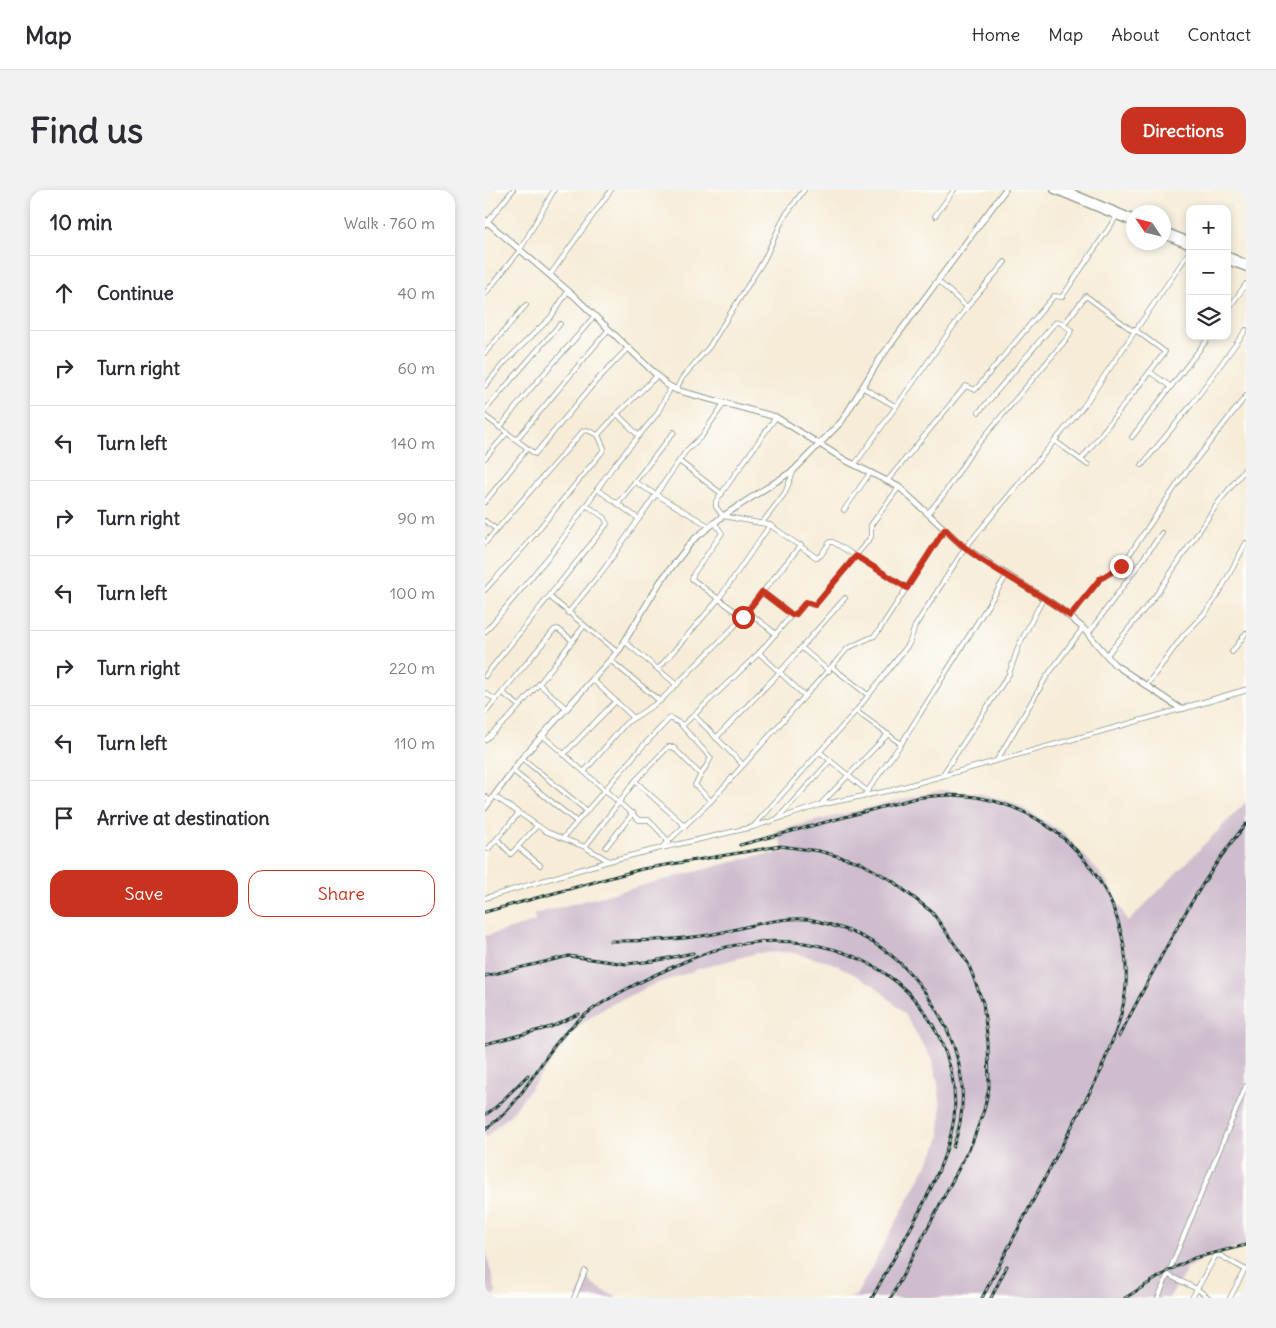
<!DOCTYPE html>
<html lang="en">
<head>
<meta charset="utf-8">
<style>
  body { margin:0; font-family:Delius,sans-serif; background:#f2f2f3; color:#2b2b33 }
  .controls { position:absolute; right:15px; top:15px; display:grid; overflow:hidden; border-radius:10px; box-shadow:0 2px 8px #0003 }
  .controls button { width:45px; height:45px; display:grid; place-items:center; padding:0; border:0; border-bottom:1px solid #e1e1e2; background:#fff; color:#2b2b33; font:25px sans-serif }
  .compass { position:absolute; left:641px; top:15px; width:45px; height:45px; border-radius:50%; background:#fff; box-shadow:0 2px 8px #0003; rotate:305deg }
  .stop { position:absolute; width:15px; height:15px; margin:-11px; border:4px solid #c8321e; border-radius:50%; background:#fff }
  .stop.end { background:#c8321e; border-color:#fff; box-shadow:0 1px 5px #0008 }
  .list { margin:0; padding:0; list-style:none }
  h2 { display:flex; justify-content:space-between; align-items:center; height:65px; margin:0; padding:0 20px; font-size:21px }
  h2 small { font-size:16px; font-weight:400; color:#7c7c81 }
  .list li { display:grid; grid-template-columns:32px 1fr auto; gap:15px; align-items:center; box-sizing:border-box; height:75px; padding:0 20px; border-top:1px solid #e1e1e2 }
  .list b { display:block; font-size:19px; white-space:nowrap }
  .list em { font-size:16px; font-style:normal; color:#7c7c81 }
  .actions { display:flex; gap:10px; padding:15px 20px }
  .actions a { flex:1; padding:11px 0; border:1px solid #c8321e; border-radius:15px; text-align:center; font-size:18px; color:#c8321e }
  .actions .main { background:#c8321e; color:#fff }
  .icon { flex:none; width:28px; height:28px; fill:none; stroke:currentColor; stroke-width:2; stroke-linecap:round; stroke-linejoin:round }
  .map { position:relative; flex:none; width:761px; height:1108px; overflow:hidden; border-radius:15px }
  header { display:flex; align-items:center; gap:30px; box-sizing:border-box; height:70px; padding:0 25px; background:#fff; border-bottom:1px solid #e1e1e2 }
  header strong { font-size:24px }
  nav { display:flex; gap:28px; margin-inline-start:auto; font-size:18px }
  .intro { display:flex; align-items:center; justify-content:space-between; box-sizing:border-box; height:120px; padding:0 30px }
  h1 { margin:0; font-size:35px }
  .button { padding:12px 22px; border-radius:15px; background:#c8321e; color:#fff; font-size:18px; font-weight:700 }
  main { display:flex; gap:30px; padding:0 30px }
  aside { flex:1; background:#fff; border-radius:15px; box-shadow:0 2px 8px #0003 }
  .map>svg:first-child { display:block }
  .industrial { fill:#cfbdce }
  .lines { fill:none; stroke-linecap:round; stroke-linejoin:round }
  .street-casing { stroke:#8a9486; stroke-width:5.5 }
  .secondary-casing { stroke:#8a9486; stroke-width:7 }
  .primary-casing { stroke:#8a9486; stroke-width:8 }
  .street { stroke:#fff; stroke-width:4 }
  .secondary { stroke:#fff; stroke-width:5 }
  .primary { stroke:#fff; stroke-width:5.5 }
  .rail-casing { stroke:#1f3d34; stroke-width:3 }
  .rail { stroke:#fdfcf7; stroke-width:1; stroke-dasharray:4; stroke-linecap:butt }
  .route { stroke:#c8321e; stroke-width:6 }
</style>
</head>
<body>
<header>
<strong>Map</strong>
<nav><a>Home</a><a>Map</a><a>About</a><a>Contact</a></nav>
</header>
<div class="intro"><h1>Find us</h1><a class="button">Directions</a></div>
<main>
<aside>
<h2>10 min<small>Walk · 760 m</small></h2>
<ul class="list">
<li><svg class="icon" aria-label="ahead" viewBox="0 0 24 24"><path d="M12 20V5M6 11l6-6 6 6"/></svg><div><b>Continue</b></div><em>40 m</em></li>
<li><svg class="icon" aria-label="right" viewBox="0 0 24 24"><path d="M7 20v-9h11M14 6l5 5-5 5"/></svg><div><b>Turn right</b></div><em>60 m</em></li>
<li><svg class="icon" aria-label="left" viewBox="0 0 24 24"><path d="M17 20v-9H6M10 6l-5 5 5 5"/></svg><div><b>Turn left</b></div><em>140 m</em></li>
<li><svg class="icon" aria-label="right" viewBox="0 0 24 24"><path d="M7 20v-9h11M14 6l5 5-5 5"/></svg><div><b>Turn right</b></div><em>90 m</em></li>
<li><svg class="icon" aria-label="left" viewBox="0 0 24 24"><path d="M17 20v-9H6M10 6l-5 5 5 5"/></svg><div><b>Turn left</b></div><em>100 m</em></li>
<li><svg class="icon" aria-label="right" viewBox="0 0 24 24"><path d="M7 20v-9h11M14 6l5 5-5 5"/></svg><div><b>Turn right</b></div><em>220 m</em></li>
<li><svg class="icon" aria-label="left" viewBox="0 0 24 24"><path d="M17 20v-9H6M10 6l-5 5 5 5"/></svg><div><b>Turn left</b></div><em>110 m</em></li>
<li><svg class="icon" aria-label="arrive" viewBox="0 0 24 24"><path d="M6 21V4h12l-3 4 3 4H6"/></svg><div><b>Arrive at destination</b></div></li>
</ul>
<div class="actions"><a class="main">Save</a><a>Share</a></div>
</aside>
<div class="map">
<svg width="761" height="1108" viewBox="0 0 761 1108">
  <rect width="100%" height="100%" fill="#fdfcf7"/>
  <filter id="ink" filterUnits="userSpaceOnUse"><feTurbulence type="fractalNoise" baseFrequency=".02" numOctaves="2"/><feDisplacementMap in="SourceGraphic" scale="10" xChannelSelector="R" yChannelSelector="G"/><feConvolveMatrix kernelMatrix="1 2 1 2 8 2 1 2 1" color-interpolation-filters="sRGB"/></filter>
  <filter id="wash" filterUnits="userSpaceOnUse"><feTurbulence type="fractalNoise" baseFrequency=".0096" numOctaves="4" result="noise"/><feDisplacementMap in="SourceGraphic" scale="20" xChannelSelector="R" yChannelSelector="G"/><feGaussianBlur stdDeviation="1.12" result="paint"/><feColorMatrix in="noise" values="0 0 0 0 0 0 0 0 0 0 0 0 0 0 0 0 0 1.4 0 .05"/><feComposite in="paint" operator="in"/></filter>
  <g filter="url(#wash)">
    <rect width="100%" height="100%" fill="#f6ecd8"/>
    <g class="industrial">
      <polygon points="456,600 493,603 529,613 578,642 621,690 643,732 761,612 761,1056 729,1063 703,1078 684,1108 362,1108 371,1106 452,956 455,946 456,920 453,894 447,870 420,824 390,796 348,773 304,762 272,763 217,778 165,796 120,817 95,835 25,925 0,948 0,746 50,732 49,724 270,666 301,662 290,641"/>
      <polygon points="0,1057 11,1103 4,1108 0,1108"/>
      <polygon points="102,1087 108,1095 133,1108 91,1108"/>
    </g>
  </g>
  <g filter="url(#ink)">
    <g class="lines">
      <g class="street-casing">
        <g id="street">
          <polyline points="450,26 469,0"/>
          <polyline points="0,35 28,0"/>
          <polyline points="65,85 126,0"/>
          <polyline points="453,91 482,117"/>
          <polyline points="0,104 35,60 69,0"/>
          <polyline points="742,121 761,94"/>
          <polyline points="579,134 601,106 648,141"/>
          <polyline points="0,163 41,115"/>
          <polyline points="665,182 686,197"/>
          <polyline points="0,196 19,173 66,127 83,101"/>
          <polyline points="377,197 410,216"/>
          <polyline points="191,200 197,188 224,157 279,70 299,27 319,0"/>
          <polyline points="0,220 75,134"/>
          <polyline points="132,224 173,185"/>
          <polyline points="0,226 50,264 111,191 144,157"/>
          <polyline points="291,227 231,311 231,317 238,326 285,335 332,368 336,365 345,352 348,352 422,398"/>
          <path d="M15,238C43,197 79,164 110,125"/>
          <polyline points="647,247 725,146"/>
          <polyline points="31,250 124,139"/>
          <polyline points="570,251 603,275"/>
          <polyline points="0,268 22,243"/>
          <polyline points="596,270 680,162 649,139"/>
          <polyline points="194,271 237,304"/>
          <polyline points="370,274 482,117 520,72"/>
          <polyline points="657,275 707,214 761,140"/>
          <polyline points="402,291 479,198 481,196 490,200 569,106 577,107 632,26"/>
          <polyline points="150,292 224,336"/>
          <polyline points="112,299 154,329"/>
          <polyline points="0,312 42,259"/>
          <polyline points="133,313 189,242"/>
          <polyline points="359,320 385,283"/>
          <polyline points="443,323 459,304 488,260 584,146 586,140 574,132 570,133 494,222"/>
          <polyline points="0,331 11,339"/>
          <polyline points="229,332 237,343 209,383 207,389 258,427"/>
          <polyline points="277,333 300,303 309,280"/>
          <polyline points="0,353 98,241 102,240 113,245 132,224 154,246"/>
          <polyline points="0,400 39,357 117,262 119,258 113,245"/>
          <polyline points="65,407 132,462"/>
          <polyline points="262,421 291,444"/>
          <polyline points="83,423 119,379 201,261 217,246 239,213"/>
          <polyline points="305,425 311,424 321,412 328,415 332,413 386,347 386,335 414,297"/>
          <polyline points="585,427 615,389 632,379 640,371 695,290 761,206"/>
          <polyline points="0,442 71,358 127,278 172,224 186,197"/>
          <polyline points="603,444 677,343"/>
          <polyline points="139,451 192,495"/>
          <polyline points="317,458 344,481"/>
          <polyline points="747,462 761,443"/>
          <polyline points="274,463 320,506"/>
          <polyline points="622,465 671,405 733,313 761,278"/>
          <polyline points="125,470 175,511"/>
          <polyline points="347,477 383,505"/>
          <polyline points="173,479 233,410 285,335"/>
          <polyline points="0,486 122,334 120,328 101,315"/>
          <polyline points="109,491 149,528"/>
          <polyline points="54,494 82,519"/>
          <polyline points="661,496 698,446 721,422 733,405 761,353"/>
          <polyline points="0,503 11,510"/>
          <polyline points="18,503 34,516"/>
          <polyline points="371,521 416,554"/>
          <polyline points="0,523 69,440 73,439 88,451"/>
          <polyline points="209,525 274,463 305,427 304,422 277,402"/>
          <polyline points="196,535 226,568 210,595 226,611"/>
          <polyline points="57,545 154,630 164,630 184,652"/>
          <polyline points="231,548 294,483 360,408"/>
          <polyline points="0,550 24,528 54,494 99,436"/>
          <polyline points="335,562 382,601"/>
          <polyline points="78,565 131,511"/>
          <polyline points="37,568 101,620"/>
          <polyline points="512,570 562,486 598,438"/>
          <polyline points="28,581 91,631"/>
          <polyline points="99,582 141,533 175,511 247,439 316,355"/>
          <polyline points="458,584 524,484 534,455 559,407"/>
          <polyline points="150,591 200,636"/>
          <polyline points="0,606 5,612"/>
          <polyline points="9,606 62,642 100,657 124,671"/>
          <polyline points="378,607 416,554 522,385"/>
          <polyline points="335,615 403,544"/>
          <polyline points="293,628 345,571"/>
          <polyline points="268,637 371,521 424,454 430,436 480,358 598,217 705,61"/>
          <polyline points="79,647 156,558 185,528 198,535 209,525 258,575"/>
          <polyline points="12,649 26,664 52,636"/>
          <polyline points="100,657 150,591 183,557 188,557 215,584"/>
          <polyline points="121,657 148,623"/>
          <polyline points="34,658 55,675"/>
          <polyline points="177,658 268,637 335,615 407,600 696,519"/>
          <polyline points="0,659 4,658 33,624"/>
          <polyline points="0,708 124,671 176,658 226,611 363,458 389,446 393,442 460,339"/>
          <polyline points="683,1085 712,1099 724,1108"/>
          <polyline points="89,1108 100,1081"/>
          <polyline points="673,1108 761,896"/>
          <polyline points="707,1108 731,1065 736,1066 761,1080"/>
          <polyline points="745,1108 760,1079"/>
        </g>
      </g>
      <g class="secondary-casing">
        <g id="secondary">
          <polyline points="0,30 88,105 181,194 191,200 291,227 360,270 414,297 480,358 573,417 598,438 629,474 696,519 761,500"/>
          <polyline points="0,618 37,568 135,459 175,392 208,350 238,326 309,280 357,231 394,170 520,0"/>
        </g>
      </g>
      <g class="primary-casing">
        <g id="primary">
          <polyline points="569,0 648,33"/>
          <polyline points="581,0 648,28"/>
          <polyline points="678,40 705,51"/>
          <polyline points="678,45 705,56"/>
          <polyline points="742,65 761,73"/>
          <polyline points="742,71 761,78"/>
        </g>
      </g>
      <use href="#street" class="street"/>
      <use href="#secondary" class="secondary"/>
      <use href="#primary" class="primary"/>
      <g class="rail-casing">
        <g id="rail">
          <path d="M255,655L431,608C452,605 475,604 496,608C584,625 646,706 641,795C639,826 626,854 615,882"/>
          <polyline points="0,722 157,679 295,656 334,661 374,672 406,690 447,722 483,773 498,813 503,852 504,898 499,920 487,953 406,1108"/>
          <path d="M125,751C157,751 191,750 223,745C254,740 288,727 320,729C330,729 339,733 349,736C399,750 430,782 455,826C478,866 485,913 468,957"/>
          <polyline points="0,786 84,766 141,774 169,771 208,763"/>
          <path d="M634,846C673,774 708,698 761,634"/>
          <polyline points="0,854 66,837 94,824"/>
          <polyline points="0,925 11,917 43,885"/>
          <path d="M0,939C39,914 54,867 87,836C116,808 171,784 208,768C297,730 413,756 455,849C466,873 472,901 469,928C461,985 415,1055 387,1108"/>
          <polyline points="497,1108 618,877"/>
          <polyline points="506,1108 522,1076"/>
          <polyline points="640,1108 685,1080 709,1068 761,1055"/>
        </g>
      </g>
      <use href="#rail" class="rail"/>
    </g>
  </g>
  <g class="lines" filter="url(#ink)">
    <path class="route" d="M258,427L277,402L307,425L311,424L321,412L330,415L371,366L422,398L460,339C494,376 545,395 585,426L615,389L636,376"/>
  </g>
</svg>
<div class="controls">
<button>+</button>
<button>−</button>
<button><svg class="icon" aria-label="layers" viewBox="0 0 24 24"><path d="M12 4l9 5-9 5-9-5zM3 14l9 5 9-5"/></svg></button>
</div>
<svg class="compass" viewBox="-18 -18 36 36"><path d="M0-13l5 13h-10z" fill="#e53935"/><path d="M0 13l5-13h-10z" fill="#7c7c81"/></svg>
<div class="stop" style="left:258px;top:427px"></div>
<div class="stop end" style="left:636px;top:376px"></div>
</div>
</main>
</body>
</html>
